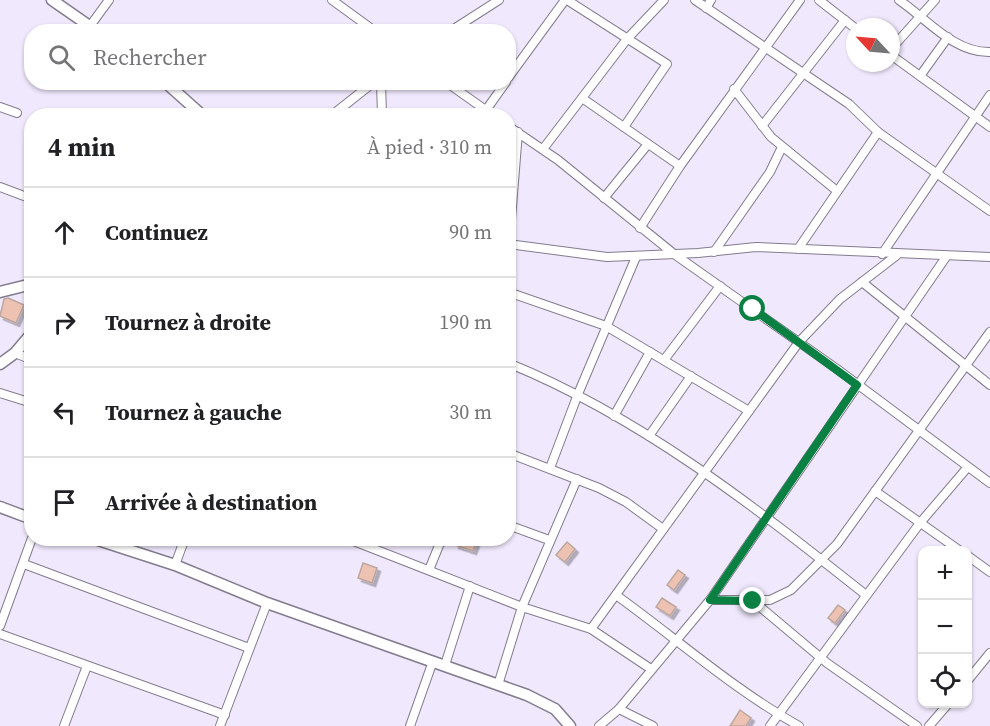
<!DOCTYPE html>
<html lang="fr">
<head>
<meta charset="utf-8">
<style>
  body { margin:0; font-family:"Source Serif 4",serif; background:#f2f2f2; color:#202124 }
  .controls { position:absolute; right:18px; bottom:18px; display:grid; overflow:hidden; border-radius:12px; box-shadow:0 2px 4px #0004 }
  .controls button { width:54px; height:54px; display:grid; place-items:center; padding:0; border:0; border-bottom:2px solid #e0e0e0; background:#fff; color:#202124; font:30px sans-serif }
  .compass { position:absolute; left:846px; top:18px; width:54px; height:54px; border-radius:50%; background:#fff; box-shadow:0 2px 4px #0004; rotate:296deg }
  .stop { position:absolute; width:18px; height:18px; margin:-14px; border:4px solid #0b8043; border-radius:50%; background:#fff }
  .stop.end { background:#0b8043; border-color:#fff; box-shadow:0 2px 6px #0008 }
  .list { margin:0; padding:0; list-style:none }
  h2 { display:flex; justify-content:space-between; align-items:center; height:78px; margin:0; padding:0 24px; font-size:26px }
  h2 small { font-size:20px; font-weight:400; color:#757577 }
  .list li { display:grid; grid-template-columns:39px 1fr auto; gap:18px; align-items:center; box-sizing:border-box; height:90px; padding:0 24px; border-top:2px solid #e0e0e0 }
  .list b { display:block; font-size:22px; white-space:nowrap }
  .list em { font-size:20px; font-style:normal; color:#757577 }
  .icon { flex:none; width:33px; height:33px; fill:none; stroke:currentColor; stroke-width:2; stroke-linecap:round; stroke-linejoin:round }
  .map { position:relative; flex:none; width:990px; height:726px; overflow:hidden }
  .search { position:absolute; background:#fff; box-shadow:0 2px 4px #0004; left:24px; top:24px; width:492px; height:66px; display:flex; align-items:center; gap:15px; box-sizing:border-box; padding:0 21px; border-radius:24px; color:#757577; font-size:22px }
  .panel { position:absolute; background:#fff; box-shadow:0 2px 4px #0004; left:24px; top:108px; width:492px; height:438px; border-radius:24px }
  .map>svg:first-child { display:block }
  .building { fill:#edc2b3; stroke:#bda79f; stroke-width:1.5; filter:url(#shadow) }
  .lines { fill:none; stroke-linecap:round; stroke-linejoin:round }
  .street-casing { stroke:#837c8e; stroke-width:10 }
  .secondary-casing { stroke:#837c8e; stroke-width:13 }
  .street { stroke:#fff; stroke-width:8 }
  .secondary { stroke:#fff; stroke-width:10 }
  .route { stroke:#0b8043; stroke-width:8 }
</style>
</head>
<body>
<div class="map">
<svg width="990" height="726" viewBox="0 0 990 726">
  <defs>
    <filter id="shadow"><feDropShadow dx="3.5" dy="3.5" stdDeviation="0" flood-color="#0004"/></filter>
  </defs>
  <rect width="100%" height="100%" fill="#f0e8fc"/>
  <g class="building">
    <polygon points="8,298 24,305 16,323 0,316 4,299"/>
    <polygon points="457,538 476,543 473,551 455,545"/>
    <polygon points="567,542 575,549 565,562 556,555"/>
    <polygon points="363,563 377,568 372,583 358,578"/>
    <polygon points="678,570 685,575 674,590 667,585"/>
    <polygon points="662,598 676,607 670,616 656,607"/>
    <polygon points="838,605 845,610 835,623 828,618"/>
    <polygon points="740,710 751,718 746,726 730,726"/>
  </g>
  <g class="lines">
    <g class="street-casing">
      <g id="street">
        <polyline points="332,0 376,32"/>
        <polyline points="567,0 667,64 624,127"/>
        <polyline points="695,0 849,104 878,132 990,211"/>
        <polyline points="819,0 855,28"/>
        <path d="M899,0C927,19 954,53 990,52"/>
        <polyline points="706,8 711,0"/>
        <polyline points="90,26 109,0"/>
        <polyline points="449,32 499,0"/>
        <polyline points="891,49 935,0"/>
        <polyline points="891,55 990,127"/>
        <polyline points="920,76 948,37"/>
        <polyline points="508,78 565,0"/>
        <polyline points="381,82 382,116"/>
        <polyline points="446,82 494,116"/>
        <polyline points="734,89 771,137 837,191"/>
        <polyline points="582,98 680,166"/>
        <polyline points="0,107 17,113"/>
        <polyline points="486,110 506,82"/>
        <polyline points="331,116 374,82"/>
        <polyline points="508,126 558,160 674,254 837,369 990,483"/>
        <polyline points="762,126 845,20"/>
        <polyline points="543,149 627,39 664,0"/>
        <polyline points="0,187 32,199"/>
        <polyline points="604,198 648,144"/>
        <polyline points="640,228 680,166 800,0"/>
        <polyline points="508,244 607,257 698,253 756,247 990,257"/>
        <polyline points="509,244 518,132"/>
        <polyline points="798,249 878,132"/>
        <polyline points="714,252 770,172 782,147"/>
        <polyline points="882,254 990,95"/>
        <polyline points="862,282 990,385"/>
        <polyline points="508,292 606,326 749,411"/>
        <polyline points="15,353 32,360"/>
        <polyline points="664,360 720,286"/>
        <path d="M508,363C641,417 755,507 866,595"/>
        <polyline points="0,393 32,403"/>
        <polyline points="614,416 650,352"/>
        <polyline points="649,436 691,376"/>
        <polyline points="508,453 599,488 626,502 663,529"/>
        <polyline points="550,468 578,394 636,257"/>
        <polyline points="875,491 959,550"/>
        <polyline points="508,525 549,540"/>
        <polyline points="346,538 522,607 591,629 651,669"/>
        <polyline points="968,556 990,572"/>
        <polyline points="24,564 249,648"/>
        <polyline points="175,565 185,538"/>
        <polyline points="429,570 442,538"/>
        <path d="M616,595C677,639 733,689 799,726"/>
        <polyline points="710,600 770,600 791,590 837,544 990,332"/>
        <polyline points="753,601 827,663 917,726"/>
        <polyline points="0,626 32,538"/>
        <polyline points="591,629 799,342 840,299 897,255"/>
        <polyline points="0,634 225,715"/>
        <polyline points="445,665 470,586"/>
        <polyline points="968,680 990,653"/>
        <polyline points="498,685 522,607 577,479"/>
        <polyline points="619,709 653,726"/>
        <polyline points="64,726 87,666"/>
        <polyline points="220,726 267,603"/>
        <polyline points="410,726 433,661"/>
        <polyline points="599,726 619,709 710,600 946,257"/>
        <polyline points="770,726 920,523 967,468"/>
        <polyline points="929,726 948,704"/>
      </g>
    </g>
    <g class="secondary-casing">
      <g id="secondary">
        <polyline points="52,0 98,32"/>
        <polyline points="165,82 203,116"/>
        <polyline points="0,292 32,284"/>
        <polyline points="0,364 15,353 32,333"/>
        <polyline points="0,507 32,519"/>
        <polyline points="92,538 175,565 267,603 527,695 555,709 570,726"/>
      </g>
    </g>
    <use href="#street" class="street"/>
    <use href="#secondary" class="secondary"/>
  </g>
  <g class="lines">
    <polyline class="route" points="753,309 857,385 710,600 753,601"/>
  </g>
</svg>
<div class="controls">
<button>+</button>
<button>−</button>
<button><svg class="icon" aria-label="locate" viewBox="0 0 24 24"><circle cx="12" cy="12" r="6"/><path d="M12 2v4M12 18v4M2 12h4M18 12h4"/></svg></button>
</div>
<svg class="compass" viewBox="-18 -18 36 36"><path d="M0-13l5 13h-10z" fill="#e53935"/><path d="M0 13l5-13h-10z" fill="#757577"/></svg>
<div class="stop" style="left:753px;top:309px"></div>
<div class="stop end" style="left:753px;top:601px"></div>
<div class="search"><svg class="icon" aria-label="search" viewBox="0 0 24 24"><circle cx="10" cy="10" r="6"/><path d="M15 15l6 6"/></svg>Rechercher</div>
<section class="panel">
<h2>4 min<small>À pied · 310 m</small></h2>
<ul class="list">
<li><svg class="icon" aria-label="ahead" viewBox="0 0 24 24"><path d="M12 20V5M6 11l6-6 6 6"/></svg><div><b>Continuez</b></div><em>90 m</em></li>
<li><svg class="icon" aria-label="right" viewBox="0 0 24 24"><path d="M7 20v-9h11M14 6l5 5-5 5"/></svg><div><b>Tournez à droite</b></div><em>190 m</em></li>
<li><svg class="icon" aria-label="left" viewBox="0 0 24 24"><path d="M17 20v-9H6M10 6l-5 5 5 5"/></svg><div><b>Tournez à gauche</b></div><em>30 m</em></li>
<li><svg class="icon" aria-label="arrive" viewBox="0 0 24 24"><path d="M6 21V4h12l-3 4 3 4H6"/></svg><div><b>Arrivée à destination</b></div></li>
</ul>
</section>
</div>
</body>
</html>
